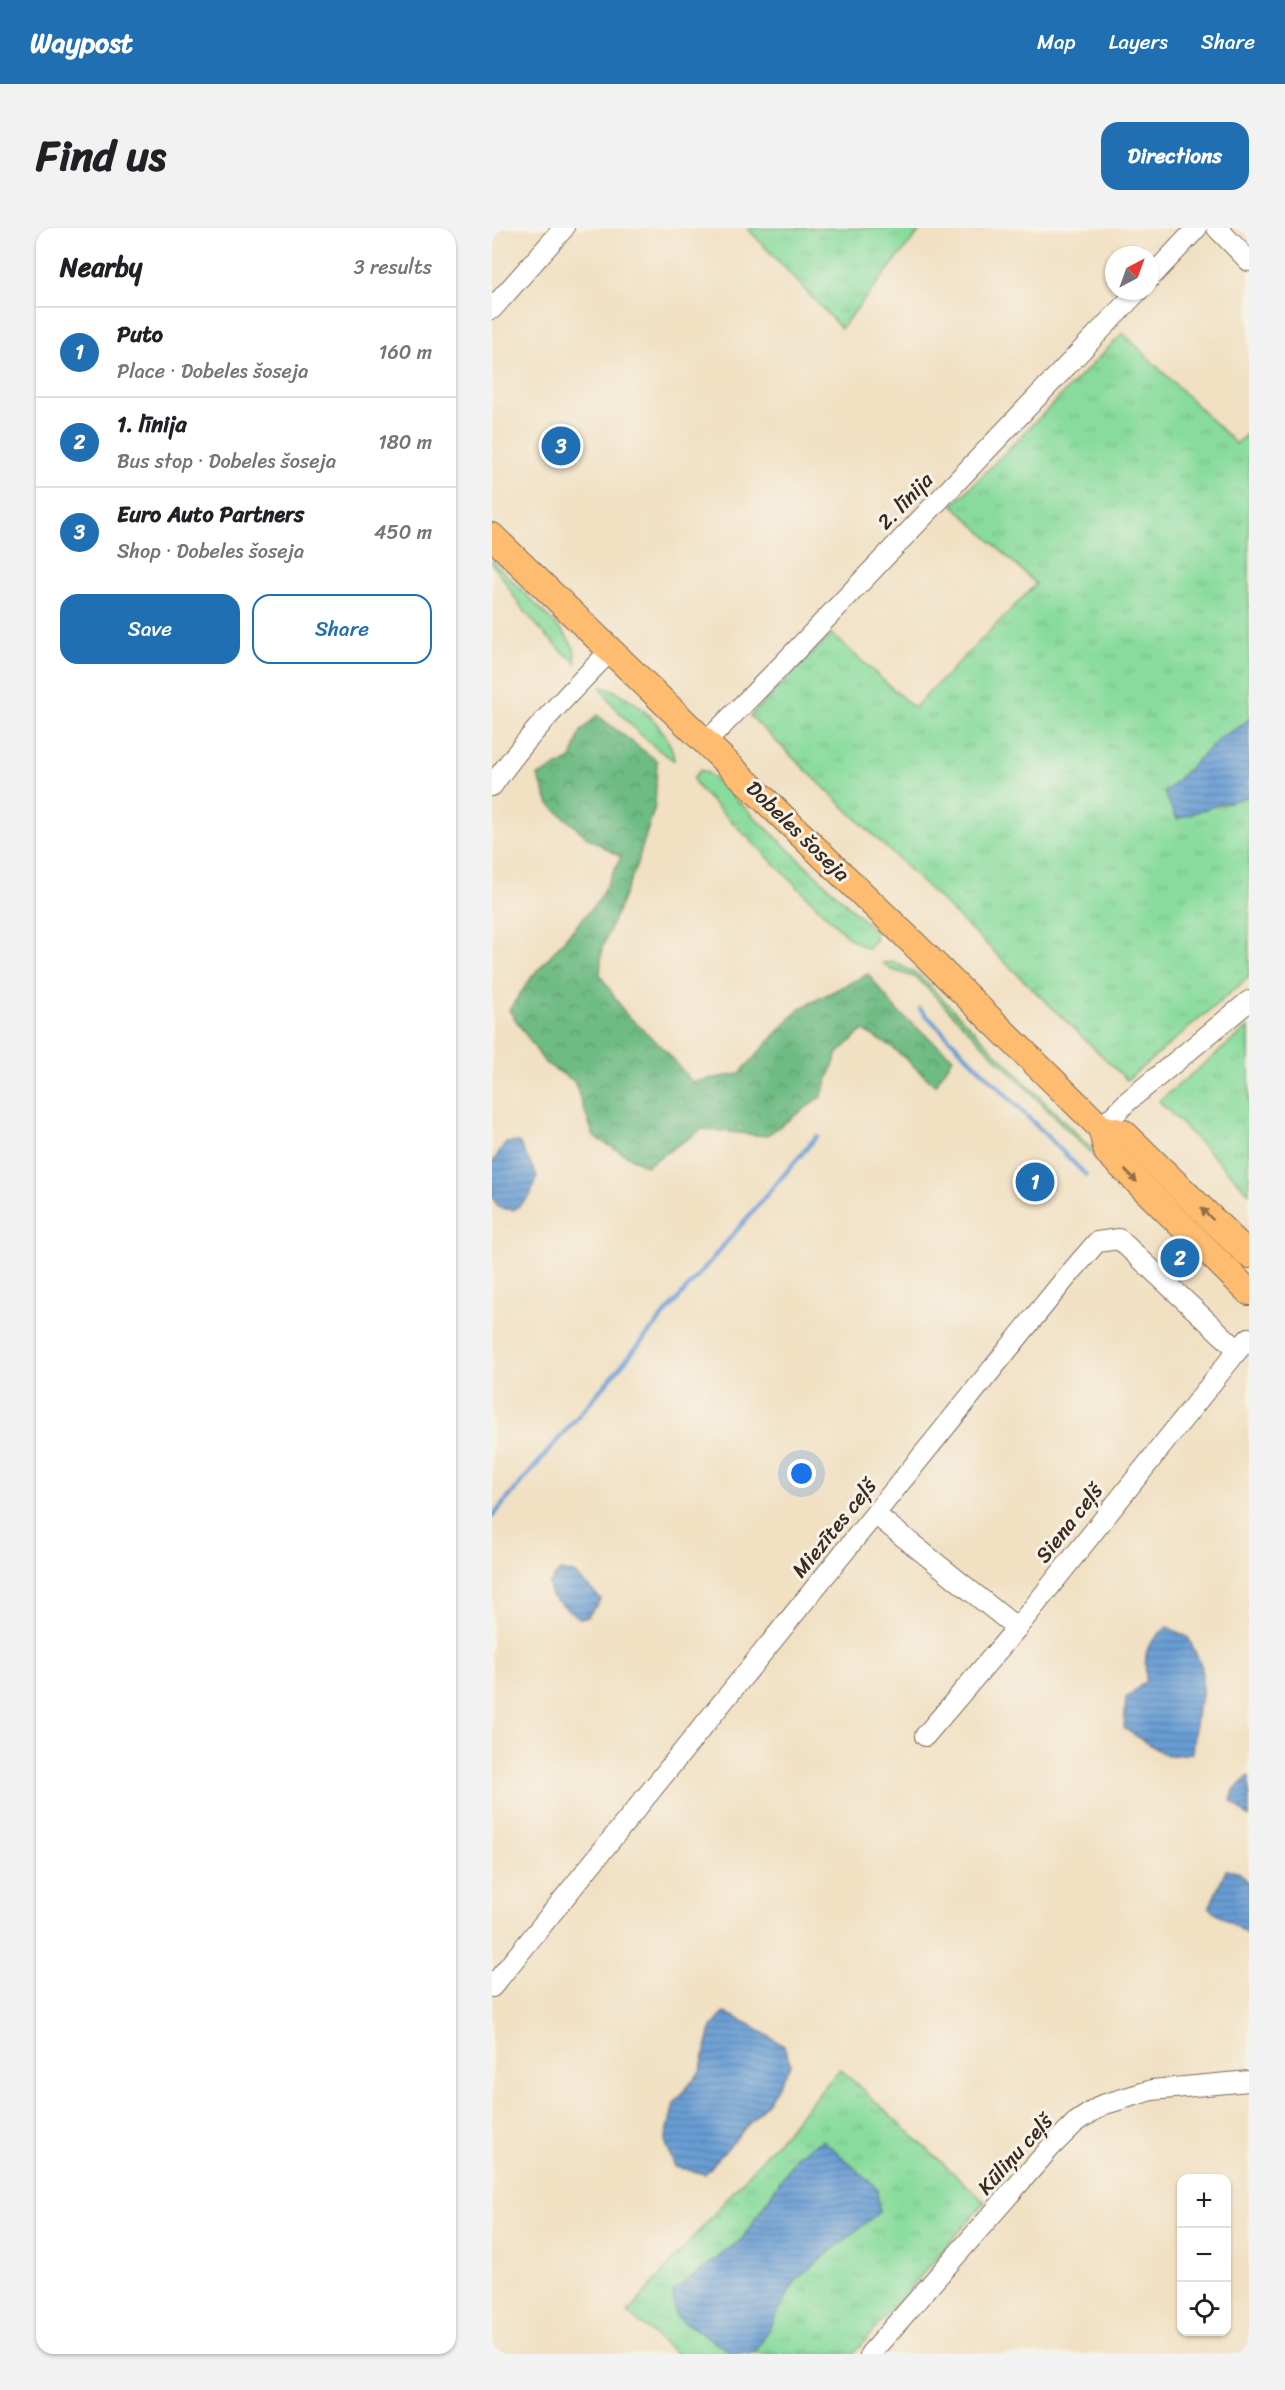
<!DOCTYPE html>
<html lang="en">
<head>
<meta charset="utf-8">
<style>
  body { margin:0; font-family:Sriracha,sans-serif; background:#f2f2f2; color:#202124 }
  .controls { position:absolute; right:18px; bottom:18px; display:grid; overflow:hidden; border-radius:12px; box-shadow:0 2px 4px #0004 }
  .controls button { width:54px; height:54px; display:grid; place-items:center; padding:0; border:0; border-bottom:2px solid #e0e0e0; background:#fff; color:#202124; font:30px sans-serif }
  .compass { position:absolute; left:613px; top:18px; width:54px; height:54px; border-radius:50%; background:#fff; box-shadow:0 2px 4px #0004; rotate:41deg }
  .you { position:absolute; left:310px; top:1246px; width:21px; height:21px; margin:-15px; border:4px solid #fff; border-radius:50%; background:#1a73e8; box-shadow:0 0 0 9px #1a73e833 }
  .badge { display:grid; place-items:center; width:39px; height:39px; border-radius:50%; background:#1f6fb2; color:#fff; font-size:20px; font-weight:700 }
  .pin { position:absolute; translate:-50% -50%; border:3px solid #fff; box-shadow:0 2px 6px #0006 }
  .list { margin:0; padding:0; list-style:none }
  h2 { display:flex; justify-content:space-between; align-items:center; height:78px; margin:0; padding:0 24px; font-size:26px }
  h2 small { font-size:20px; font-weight:400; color:#757577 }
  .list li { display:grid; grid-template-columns:39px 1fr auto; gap:18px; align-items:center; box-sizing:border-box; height:90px; padding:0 24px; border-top:2px solid #e0e0e0 }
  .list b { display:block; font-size:22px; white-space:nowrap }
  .list p { margin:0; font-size:20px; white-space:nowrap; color:#757577 }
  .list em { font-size:20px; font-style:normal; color:#757577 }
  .actions { display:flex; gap:12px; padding:18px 24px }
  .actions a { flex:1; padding:14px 0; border:2px solid #1f6fb2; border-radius:18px; text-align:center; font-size:21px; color:#1f6fb2 }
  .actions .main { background:#1f6fb2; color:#fff }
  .icon { flex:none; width:33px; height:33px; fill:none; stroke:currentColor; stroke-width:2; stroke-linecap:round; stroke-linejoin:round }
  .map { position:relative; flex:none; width:757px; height:2126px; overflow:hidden; border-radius:18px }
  header { display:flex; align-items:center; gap:36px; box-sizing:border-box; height:84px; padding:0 30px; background:#1f6fb2; color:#fff }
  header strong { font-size:28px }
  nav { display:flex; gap:33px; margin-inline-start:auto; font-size:21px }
  .intro { display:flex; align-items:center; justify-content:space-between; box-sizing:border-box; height:144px; padding:0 36px }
  h1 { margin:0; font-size:42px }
  .button { padding:15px 27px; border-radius:18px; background:#1f6fb2; color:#fff; font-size:21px; font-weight:700 }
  main { display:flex; gap:36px; padding:0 36px }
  aside { flex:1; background:#fff; border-radius:18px; box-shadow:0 2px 4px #0004 }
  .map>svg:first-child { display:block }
  .grass { fill:url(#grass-tufts); stroke:#62825d; stroke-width:1.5 }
  .forest { fill:url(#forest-crowns); stroke:#547251; stroke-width:1.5 }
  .water { fill:url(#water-rules); stroke:#526479; stroke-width:1.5 }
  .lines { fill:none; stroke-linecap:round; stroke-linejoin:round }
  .stream { stroke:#689dd4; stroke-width:4.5 }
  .minor-casing { stroke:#7b6a57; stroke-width:22 }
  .major-casing { stroke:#7b6a57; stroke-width:28 }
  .minor { stroke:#fff; stroke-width:20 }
  .major { stroke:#fdbc70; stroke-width:26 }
  .oneway { fill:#926c43 }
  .labels { text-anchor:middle; stroke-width:6; stroke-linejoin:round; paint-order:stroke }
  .street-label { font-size:21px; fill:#3b2a1e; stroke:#f7f3e8 }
</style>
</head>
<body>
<header>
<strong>Waypost</strong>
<nav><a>Map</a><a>Layers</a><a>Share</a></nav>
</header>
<div class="intro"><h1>Find us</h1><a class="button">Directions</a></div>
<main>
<aside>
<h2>Nearby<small>3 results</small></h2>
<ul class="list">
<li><span class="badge">1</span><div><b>Puto</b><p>Place · Dobeles šoseja</p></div><em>160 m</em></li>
<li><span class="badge">2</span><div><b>1. līnija</b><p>Bus stop · Dobeles šoseja</p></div><em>180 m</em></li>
<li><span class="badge">3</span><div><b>Euro Auto Partners</b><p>Shop · Dobeles šoseja</p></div><em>450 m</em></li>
</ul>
<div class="actions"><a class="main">Save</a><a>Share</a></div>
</aside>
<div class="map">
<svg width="757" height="2126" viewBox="0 0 757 2126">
  <defs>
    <pattern id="grass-tufts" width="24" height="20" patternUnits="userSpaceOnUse" patternTransform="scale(1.5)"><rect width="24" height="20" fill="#88db9c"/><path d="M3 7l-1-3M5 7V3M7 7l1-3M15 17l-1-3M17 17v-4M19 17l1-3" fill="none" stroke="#76bc86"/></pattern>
    <pattern id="forest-crowns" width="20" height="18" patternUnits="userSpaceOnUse" patternTransform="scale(1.5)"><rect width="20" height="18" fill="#6ebb84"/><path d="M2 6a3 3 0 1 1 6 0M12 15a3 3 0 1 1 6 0" fill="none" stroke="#5c986b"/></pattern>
    <pattern id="water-rules" width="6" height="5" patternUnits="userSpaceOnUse" patternTransform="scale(1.5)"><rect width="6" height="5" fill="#689dd4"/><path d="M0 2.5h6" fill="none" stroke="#5780ab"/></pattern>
  </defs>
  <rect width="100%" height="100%" fill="#f7f3e8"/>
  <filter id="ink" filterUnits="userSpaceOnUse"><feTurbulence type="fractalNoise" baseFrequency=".0167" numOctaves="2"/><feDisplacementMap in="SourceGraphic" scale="12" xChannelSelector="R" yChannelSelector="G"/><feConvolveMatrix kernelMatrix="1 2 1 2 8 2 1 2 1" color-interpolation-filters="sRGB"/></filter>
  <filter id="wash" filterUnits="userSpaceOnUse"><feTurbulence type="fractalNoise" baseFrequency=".008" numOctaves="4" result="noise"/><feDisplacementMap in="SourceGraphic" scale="24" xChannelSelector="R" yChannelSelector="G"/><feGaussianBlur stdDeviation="1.35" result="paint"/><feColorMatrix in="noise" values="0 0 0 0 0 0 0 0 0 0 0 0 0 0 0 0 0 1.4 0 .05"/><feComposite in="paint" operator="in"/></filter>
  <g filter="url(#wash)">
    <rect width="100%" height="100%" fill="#f1e0c2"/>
    <g class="grass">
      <polygon points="255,0 430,0 349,100"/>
      <polygon points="631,105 744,216 757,204 757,749 635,852 258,488 340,406 422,480 544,356 461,277"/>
      <path d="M0,332L73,406L82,420L84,435C64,419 46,400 30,380C19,367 13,349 0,337Z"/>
      <path d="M109,459C138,463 180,503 182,532C160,520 120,481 109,459Z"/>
      <polygon points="208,542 215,544 381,701 384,711 376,721 357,710 208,562 201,551"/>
      <polygon points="402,734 428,748 622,944 618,945 425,750 398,741 391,735"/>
      <polygon points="757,799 757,965 667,873"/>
      <polygon points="348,1841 493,1974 361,2126 184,2126 136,2085"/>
    </g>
    <polygon class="forest" points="105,487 165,533 163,578 144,639 110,720 108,747 133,785 174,823 200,854 247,846 308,780 376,746 406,784 461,830 443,857 400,819 371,802 346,825 329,869 274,908 210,901 154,938 102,909 82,853 53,835 17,782 39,750 106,673 129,629 96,610 57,576 46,548 79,531 88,505"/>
    <g class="water">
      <polygon points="757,491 757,569 728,576 685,591 672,565 730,508 746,500"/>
      <polygon points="27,914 45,948 38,968 22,982 7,980 0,969 0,935 14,915"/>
      <polygon points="68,1343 82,1345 109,1371 95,1389 87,1390 59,1368 57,1356"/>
      <path d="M675,1399L696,1409L710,1439V1469L705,1481L700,1525L675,1528L632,1500L634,1470L654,1453C653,1424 651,1418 675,1399Z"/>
      <polygon points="757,1548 757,1589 739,1573 742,1562"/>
      <polygon points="734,1642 746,1644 757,1656 757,1707 717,1680"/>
      <polygon points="232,1784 261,1798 292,1818 299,1836 275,1875 213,1946 183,1939 173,1913 182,1875 208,1844 219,1801"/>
      <polygon points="331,1912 385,1960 387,1984 304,2052 264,2124 242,2126 183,2088 181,2064 250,2011 306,1926"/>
    </g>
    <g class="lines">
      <g class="stream">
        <polyline points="428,781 594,947"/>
        <polyline points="0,1289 325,908"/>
      </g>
    </g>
  </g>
  <g filter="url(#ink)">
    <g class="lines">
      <g class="minor-casing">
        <g id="minor">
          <polyline points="725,0 757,33"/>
          <polyline points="658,50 705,0"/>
          <polyline points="0,81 72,0"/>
          <polyline points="214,514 291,436 646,63"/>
          <path d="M0,558C34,509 77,465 119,422"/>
          <polyline points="609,900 636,873 757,773"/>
          <polyline points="384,1287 525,1400"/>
          <polyline points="433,1508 525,1400 746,1122 757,1110"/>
          <polyline points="0,1759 573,1051 605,1014 627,1011 746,1122"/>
          <polyline points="378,2126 558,1920 583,1895 610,1877 660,1862 757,1853"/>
        </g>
      </g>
      <g class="major-casing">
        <g id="major">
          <polyline points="0,308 419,713 609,900 632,905 757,1027"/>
          <polyline points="609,900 615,924 757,1064"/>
        </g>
      </g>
      <use href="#minor" class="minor"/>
      <use href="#major" class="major"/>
    </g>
    <defs><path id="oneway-solid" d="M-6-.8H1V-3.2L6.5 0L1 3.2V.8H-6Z" transform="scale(1.5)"/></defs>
    <g class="oneway">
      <use href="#oneway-solid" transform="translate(639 948) rotate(45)"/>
      <use href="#oneway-solid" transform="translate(715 986) rotate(-136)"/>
    </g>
  </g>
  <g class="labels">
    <g class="street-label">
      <text transform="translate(413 273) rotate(-46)" y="7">2. līnija</text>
      <text transform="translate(306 603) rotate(44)" y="7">Dobeles šoseja</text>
      <text transform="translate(577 1295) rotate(-52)" y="7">Siena ceļš</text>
      <text transform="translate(342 1300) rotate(-51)" y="7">Miezītes ceļš</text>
      <text transform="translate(523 1926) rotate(-48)" y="7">Kūliņu ceļš</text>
    </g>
  </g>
</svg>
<div class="controls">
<button>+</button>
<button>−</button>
<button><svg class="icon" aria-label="locate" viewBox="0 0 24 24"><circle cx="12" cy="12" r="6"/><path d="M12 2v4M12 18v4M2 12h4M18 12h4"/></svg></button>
</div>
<svg class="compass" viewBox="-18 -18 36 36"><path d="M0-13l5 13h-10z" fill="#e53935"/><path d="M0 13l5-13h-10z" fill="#757577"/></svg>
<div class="you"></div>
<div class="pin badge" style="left:543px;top:954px">1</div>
<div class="pin badge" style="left:688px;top:1030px">2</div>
<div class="pin badge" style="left:69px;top:218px">3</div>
</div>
</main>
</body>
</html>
